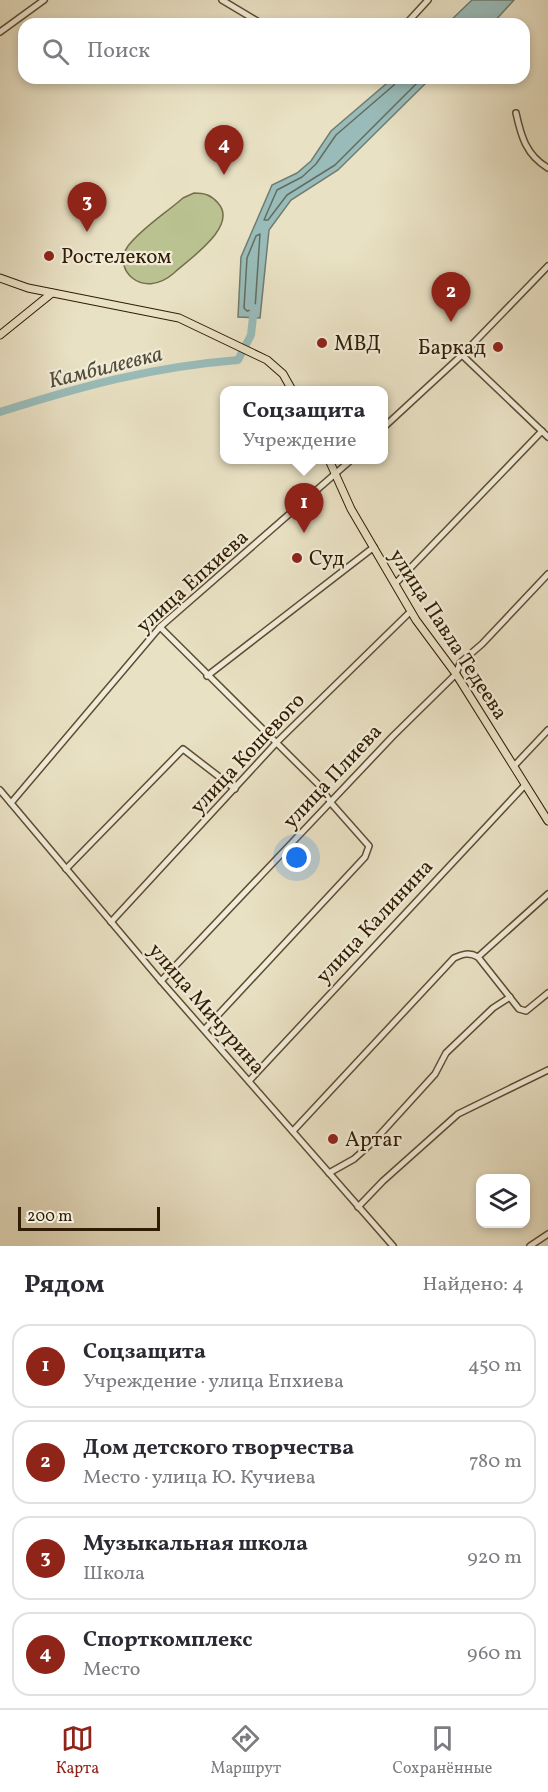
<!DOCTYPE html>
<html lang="ru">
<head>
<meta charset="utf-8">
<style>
  body { margin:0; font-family:Vollkorn,serif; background:#f2f2f3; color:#2b2b33 }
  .controls { position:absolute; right:18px; bottom:18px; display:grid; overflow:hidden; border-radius:12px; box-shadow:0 3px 9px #0003 }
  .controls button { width:54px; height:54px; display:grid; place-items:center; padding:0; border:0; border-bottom:2px solid #e1e1e2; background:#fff; color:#2b2b33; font:30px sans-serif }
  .scale { position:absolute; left:18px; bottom:15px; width:142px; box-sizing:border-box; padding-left:6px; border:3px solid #301c02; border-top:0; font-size:16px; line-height:21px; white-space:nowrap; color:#301c02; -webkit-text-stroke:4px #f1ecd9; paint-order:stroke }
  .you { position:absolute; left:297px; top:858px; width:21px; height:21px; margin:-15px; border:4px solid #fff; border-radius:50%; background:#1a73e8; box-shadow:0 0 0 9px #1a73e833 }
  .badge { display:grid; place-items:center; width:39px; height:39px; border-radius:50%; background:#8f2418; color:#fff; font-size:20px; font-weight:700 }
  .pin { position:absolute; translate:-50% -50px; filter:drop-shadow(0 2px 3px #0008) }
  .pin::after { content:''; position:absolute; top:32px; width:21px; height:18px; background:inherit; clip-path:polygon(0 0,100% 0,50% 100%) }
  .popup { position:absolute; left:220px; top:386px; width:168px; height:78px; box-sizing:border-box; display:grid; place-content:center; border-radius:12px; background:#fff; filter:drop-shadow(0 2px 4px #0005); font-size:20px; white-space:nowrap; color:#7c7c81 }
  .popup b { font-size:22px; color:#2b2b33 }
  .popup::after { content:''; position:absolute; left:50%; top:100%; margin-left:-12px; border:12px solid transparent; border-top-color:#fff }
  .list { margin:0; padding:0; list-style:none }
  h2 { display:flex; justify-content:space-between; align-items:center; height:78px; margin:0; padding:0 24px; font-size:26px }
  h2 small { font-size:20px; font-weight:400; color:#7c7c81 }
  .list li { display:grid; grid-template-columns:39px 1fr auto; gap:18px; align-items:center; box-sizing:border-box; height:84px; margin:0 12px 12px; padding:0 12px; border:2px solid #e1e1e2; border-radius:18px }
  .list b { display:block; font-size:22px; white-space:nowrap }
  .list p { margin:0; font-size:20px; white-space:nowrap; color:#7c7c81 }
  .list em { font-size:20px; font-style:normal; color:#7c7c81 }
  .icon { flex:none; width:33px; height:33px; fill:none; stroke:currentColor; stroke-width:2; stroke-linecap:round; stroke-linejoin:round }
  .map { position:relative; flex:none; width:548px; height:1246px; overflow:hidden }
  .search { position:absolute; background:#fff; box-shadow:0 3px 9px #0003; left:18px; right:18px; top:18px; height:66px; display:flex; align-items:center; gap:15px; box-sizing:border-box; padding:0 21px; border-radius:18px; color:#7c7c81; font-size:22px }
  .sheet { height:462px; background:#fff }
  nav { display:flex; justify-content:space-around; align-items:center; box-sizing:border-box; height:84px; border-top:2px solid #e1e1e2; background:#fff; font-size:16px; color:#7c7c81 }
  nav a { display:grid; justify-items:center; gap:3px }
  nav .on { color:#8f2418 }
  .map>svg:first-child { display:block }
  .green { fill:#bac291; stroke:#756f4a; stroke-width:1.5 }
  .water { fill:#99bcba; stroke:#6f7c70; stroke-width:1.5 }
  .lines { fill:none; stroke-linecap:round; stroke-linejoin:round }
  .shore { stroke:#646c5e; stroke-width:1.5 }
  .river { stroke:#99bcba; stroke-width:8 }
  .minor-casing { stroke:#5e4d32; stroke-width:8 }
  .major-casing { stroke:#301c02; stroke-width:9 }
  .minor { stroke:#f1ecd9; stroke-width:5 }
  .major { stroke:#e9e1c4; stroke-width:7 }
  .poi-dot { fill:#8f2418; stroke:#f1ecd9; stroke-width:2 }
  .labels { text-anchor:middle; stroke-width:4.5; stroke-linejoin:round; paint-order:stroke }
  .poi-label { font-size:21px; fill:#301c02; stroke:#f1ecd9; text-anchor:start }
  .street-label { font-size:21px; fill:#301c02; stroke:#f1ecd9 }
  .water-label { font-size:22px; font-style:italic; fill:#504c39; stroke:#f1ecd9 }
</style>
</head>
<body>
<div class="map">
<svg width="548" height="1246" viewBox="0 0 548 1246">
  <rect width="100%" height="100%" fill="#e9e1c4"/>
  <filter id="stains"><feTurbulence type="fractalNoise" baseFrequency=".00333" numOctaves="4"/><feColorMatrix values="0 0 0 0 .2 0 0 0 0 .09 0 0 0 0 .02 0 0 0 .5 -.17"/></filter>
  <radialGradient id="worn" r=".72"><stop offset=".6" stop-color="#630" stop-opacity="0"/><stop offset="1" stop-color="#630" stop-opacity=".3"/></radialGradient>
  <path class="green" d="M194,193C205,193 211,195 218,203C239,226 189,259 174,273C142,301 111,268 128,246C142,228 166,213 183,198Z"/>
  <g class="water">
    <polygon points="472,0 514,0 492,24 447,24"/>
    <polygon points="393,78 431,78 338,170 291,200 269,230 260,318 238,317 241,257 272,185 297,173 311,161 331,131"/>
  </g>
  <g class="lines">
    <g class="shore">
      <polyline points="396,78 394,85 336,135 316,164 302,177 277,190 264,220 268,220 287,195 335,165 422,78"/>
      <polygon points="260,234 255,309 247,311 244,308 247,258 256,236"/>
    </g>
    <path class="river" d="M0,412C82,386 151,367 238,360L251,335L254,308"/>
    <g class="minor-casing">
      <g id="minor">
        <polyline points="222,0 262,24"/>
        <polyline points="406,24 428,0"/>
        <polyline points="0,32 44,0"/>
        <path d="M516,113C521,136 526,155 548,168"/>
        <polyline points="462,355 548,437"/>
        <polyline points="383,428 462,355 548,266"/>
        <polyline points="395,584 542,431"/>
        <polyline points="160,627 321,787 331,803 369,846 365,857 205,1029"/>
        <polyline points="207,676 374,547"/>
        <polyline points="514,766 548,730"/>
        <polyline points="0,790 161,981 393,1246"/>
        <polyline points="11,803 160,627 351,460"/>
        <polyline points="66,869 183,749 235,789"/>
        <polyline points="111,922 277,742 411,611"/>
        <polyline points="478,957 519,1009 526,1011 548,993"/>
        <polyline points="161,981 393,736 456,674 460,663 482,644 548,574"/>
        <polyline points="249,1081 525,785"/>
        <path d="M293,1131L454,958C463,954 469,952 478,957L548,894"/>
        <polyline points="329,1173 354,1159 375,1140 435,1074 446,1053 493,1008 510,997"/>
        <polyline points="358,1207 383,1181 458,1114 548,1070"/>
        <polyline points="530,1246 548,1234"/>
      </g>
    </g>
    <g class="major-casing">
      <g id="major">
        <polyline points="0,278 28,288 179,318 267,360 283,374 292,390"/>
        <polyline points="0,335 52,293"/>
        <polyline points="329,460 351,509 416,620 456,674 548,821"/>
      </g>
    </g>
    <use href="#minor" class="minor"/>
    <use href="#major" class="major"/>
  </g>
  <g class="poi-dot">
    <circle cx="49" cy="256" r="6"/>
    <circle cx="322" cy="343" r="6"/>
    <circle cx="498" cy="347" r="6"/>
    <circle cx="297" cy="558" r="6"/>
    <circle cx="333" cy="1139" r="6"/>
  </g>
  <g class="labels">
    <g class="poi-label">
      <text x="61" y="263">Ростелеком</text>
      <text x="334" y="350">МВД</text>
      <text x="486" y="354" text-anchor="end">Баркад</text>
      <text x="309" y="565">Суд</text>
      <text x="345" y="1146">Артаг</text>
    </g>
    <g class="street-label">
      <text transform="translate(192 581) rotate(-42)" y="7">улица Епхиева</text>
      <text transform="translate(449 634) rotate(57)" y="7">улица Павла Тедеева</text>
      <text transform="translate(247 753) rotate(-47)" y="7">улица Кошевого</text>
      <text transform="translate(332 776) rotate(-47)" y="7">улица Плиева</text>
      <text transform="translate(374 921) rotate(-47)" y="7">улица Калинина</text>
      <text transform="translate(207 1008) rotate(49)" y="7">улица Мичурина</text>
    </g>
    <g class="water-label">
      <text transform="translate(105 366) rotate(-14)" y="8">Камбилеевка</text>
    </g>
  </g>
  <rect width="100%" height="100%" filter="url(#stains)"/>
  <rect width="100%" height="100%" fill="url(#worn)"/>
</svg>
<div class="controls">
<button><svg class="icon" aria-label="layers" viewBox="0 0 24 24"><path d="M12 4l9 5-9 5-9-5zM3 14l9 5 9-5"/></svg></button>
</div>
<div class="scale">200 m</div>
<div class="you"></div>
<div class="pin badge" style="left:304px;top:533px">1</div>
<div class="popup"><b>Соцзащита</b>Учреждение</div>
<div class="pin badge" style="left:451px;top:322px">2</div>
<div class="pin badge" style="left:87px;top:232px">3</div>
<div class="pin badge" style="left:224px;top:175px">4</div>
<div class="search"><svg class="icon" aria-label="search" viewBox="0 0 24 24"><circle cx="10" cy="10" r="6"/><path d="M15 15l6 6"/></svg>Поиск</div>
</div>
<section class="sheet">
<h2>Рядом<small>Найдено: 4</small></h2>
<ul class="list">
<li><span class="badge">1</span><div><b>Соцзащита</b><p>Учреждение · улица Епхиева</p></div><em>450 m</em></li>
<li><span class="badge">2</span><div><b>Дом детского творчества</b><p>Место · улица Ю. Кучиева</p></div><em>780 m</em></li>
<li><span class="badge">3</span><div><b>Музыкальная школа</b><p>Школа</p></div><em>920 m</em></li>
<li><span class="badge">4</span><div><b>Спорткомплекс</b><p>Место</p></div><em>960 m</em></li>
</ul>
</section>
<nav>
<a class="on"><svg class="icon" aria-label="map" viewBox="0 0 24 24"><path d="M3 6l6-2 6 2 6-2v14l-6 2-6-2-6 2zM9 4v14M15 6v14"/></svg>Карта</a>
<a><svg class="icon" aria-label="directions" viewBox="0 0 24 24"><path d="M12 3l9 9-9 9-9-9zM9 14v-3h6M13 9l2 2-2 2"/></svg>Маршрут</a>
<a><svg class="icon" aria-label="saved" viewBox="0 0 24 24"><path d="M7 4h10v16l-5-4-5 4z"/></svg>Сохранённые</a>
</nav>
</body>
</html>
